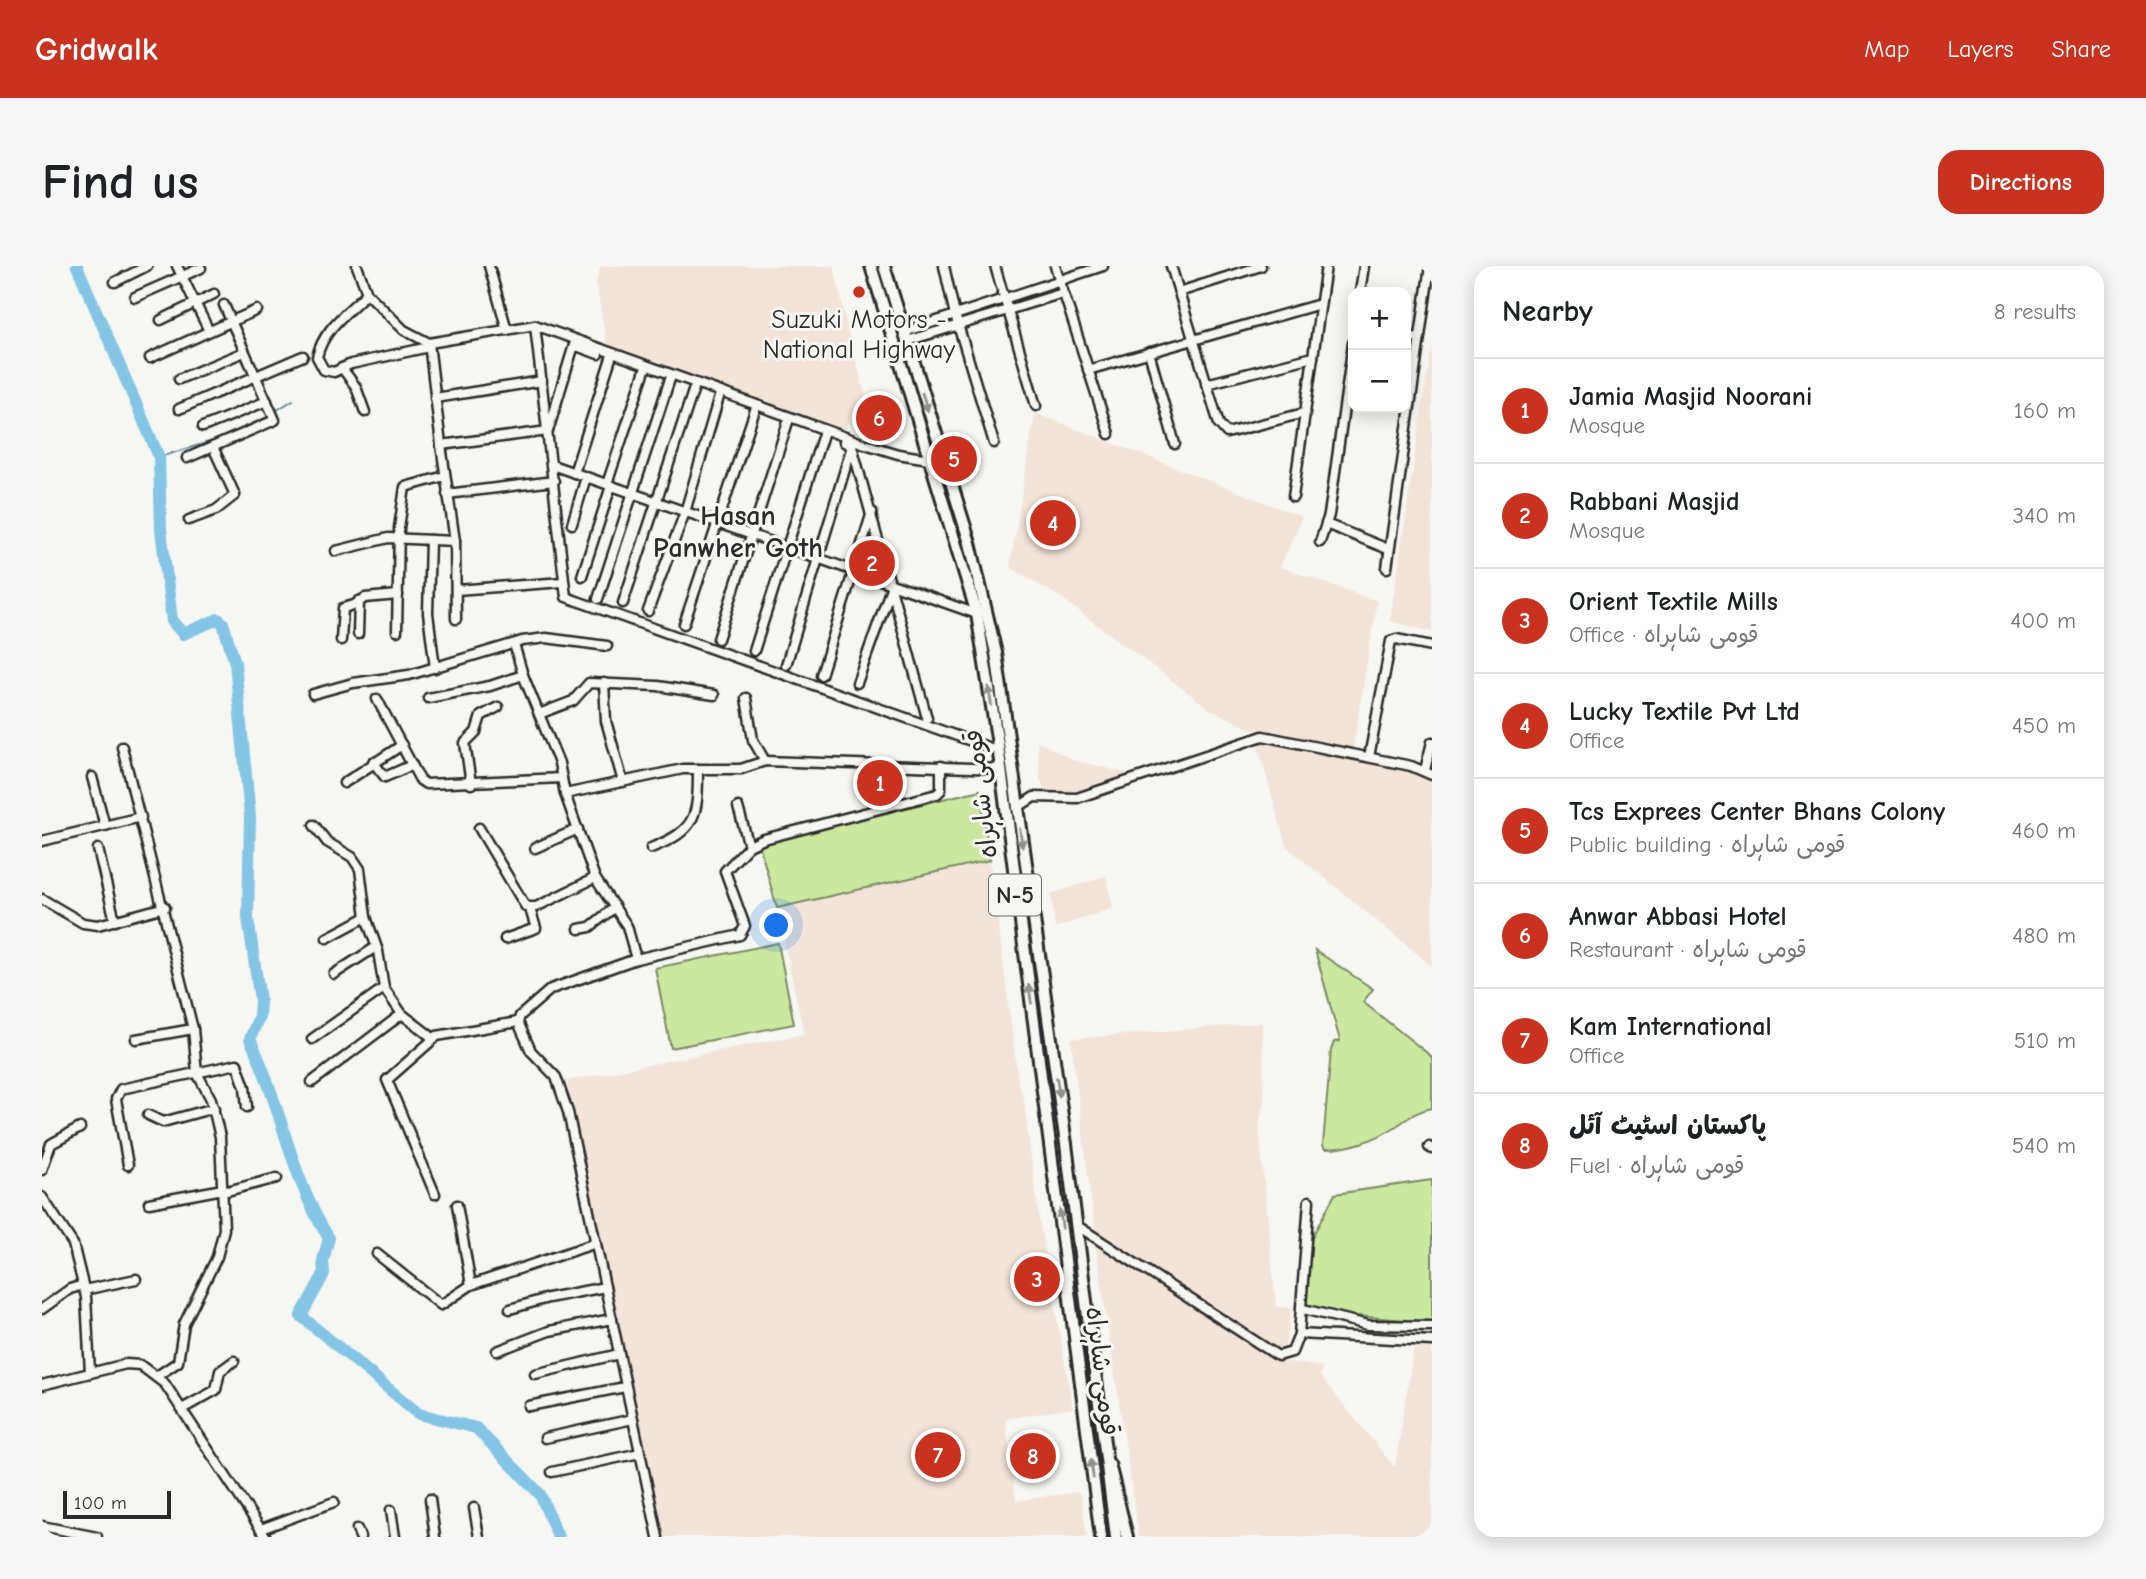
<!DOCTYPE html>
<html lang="en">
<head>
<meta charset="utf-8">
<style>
  body { margin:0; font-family:"Comic Neue","Playpen Sans Arabic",sans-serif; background:#f6f6f6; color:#202124 }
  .controls { position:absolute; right:21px; top:21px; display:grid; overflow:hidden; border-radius:14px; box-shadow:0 4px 18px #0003 }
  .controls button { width:63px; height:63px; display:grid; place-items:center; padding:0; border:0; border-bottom:2px solid #e0e0e0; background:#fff; color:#202124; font:35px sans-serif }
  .scale { position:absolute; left:21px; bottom:18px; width:108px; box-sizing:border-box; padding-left:7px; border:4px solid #2b2b2b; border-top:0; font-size:19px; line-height:24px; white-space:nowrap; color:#2b2b2b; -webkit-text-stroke:5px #f6f6f2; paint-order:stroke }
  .you { position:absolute; left:735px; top:660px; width:24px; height:24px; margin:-18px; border:5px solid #fff; border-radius:50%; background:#1a73e8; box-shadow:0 0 0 10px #1a73e833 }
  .badge { display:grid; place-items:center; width:46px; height:46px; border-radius:50%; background:#c8321e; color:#fff; font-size:23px; font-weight:700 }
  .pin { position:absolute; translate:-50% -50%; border:4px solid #fff; box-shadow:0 2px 7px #0006 }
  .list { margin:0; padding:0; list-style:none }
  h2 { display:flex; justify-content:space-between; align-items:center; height:91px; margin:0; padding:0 28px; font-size:30px }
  h2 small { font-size:23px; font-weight:400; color:#757577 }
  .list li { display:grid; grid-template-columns:46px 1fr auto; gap:21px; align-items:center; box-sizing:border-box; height:105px; padding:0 28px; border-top:2px solid #e0e0e0 }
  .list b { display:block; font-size:26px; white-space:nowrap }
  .list p { margin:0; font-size:23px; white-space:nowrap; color:#757577 }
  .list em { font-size:23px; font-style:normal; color:#757577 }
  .map { position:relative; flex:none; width:1390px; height:1271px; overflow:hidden; border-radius:21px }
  header { display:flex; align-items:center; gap:42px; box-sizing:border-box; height:98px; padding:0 35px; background:#c8321e; color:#fff }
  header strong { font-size:33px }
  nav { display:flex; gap:38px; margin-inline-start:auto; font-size:24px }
  .intro { display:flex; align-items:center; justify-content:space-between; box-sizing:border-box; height:168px; padding:0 42px }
  h1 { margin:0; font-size:49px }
  .button { padding:18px 32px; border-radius:21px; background:#c8321e; color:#fff; font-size:24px; font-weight:700 }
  main { display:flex; gap:42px; padding:0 42px }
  aside { flex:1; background:#fff; border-radius:21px; box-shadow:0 4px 18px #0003 }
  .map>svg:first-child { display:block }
  .built { fill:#f2e4d8 }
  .green { fill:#cbe89f; stroke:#7b8a65; stroke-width:2 }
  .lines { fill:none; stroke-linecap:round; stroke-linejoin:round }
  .stream { stroke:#60879b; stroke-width:2 }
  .river { stroke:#84c5e5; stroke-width:12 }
  .minor-casing { stroke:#2b2b2b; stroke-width:13 }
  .highway-casing { stroke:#2b2b2b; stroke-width:16 }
  .minor { stroke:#f6f6f2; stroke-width:8 }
  .highway { stroke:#f6f6f2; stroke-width:10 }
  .oneway { fill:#90908e }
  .poi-dot { fill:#c8321e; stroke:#f6f6f2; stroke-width:2.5 }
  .labels { text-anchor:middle; stroke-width:6; stroke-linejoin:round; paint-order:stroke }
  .shield { fill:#f6f6f2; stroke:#686867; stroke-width:2 }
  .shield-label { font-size:24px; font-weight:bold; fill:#2b2b2b }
  .poi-label { font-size:26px; fill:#2b2b2b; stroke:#f6f6f2 }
  .street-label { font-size:26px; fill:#2b2b2b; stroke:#f6f6f2 }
  .neighbourhood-label { font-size:28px; font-weight:bold; fill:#2b2b2b; stroke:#f6f6f2 }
</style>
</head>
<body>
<header>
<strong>Gridwalk</strong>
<nav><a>Map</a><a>Layers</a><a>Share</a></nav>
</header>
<div class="intro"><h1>Find us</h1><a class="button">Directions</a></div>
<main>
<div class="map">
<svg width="1390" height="1271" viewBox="0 0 1390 1271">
  <rect width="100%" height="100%" fill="#f6f6f2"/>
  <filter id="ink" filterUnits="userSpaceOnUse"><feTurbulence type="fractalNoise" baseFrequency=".0143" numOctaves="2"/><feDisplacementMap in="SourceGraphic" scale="14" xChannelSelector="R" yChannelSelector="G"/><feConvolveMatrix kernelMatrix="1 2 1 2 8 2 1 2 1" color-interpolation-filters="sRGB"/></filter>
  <g filter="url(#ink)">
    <g class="built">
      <polygon points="559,0 792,0 809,80 807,87 813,91 823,128 802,166 565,80 554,16"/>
      <polygon points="1390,77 1390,366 1348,355"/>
      <polygon points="993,147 1260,251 1238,301 1335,335 1311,483 1209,463 1168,443 1018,331 968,301"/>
      <polygon points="995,475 1031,494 1092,509 1038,526 1005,527 998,513"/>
      <polygon points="1224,475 1379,505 1390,514 1390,700 1244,580 1216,480"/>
      <polygon points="948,594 977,822 981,828 997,953 1031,1142 963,1153 974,1235 1036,1226 1039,1230 1045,1271 619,1271 524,815 762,768 735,642"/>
      <polygon points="1064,610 1071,642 1013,662 1009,628"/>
      <polygon points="1220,757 1222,833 1217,861 1234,1041 1250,1042 1243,1082 1238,1084 1053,964 1029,773"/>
      <polygon points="1053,974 1233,1094 1280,1101 1278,1110 1353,1202 1372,1080 1390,1080 1390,1271 1097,1271"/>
    </g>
    <g class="green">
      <polygon points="938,524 948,594 735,642 717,578"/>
      <polygon points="736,677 752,758 629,782 613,702"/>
      <path d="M1273,684L1331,723L1321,736L1390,791V842C1375,845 1369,850 1356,859C1336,873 1308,883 1283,883L1281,879L1289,784L1292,776L1298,775Z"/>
      <polygon points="1390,914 1390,1056 1262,1046 1264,982 1293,928"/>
    </g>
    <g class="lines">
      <g class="stream">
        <polyline points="232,146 251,134"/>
        <polyline points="117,191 174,174 228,150"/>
      </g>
      <path class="river" d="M35,0L117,191L119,263L130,355L141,368L176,353L181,357L193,397L208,550L206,652L218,734L217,750L208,773C239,837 248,912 287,972L281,994L282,1008L259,1050L377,1148L434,1162L498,1228L516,1271"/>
      <g class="minor-casing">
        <g id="minor">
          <polyline points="135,0 167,65"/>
          <polyline points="315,0 325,27 362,64 387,77 493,59"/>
          <polyline points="447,0 465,64"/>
          <polyline points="902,0 913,49 952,177"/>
          <polyline points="953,0 994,140"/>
          <polyline points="1013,0 1067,168"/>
          <polyline points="1129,0 1177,158 1185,167 1262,147"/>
          <polyline points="73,16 105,0"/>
          <polyline points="1137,26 1219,0"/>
          <polyline points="1318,26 1322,0"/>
          <path d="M325,27C306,46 281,63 275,91L282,104L292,106L309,98L387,81"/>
          <polyline points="93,31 159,2"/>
          <polyline points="119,54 172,28"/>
          <polyline points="862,66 1061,0"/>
          <polyline points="1364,70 1377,72"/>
          <polyline points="865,75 1021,27"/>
          <polyline points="387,77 399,179 506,165 532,79 556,88"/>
          <polyline points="1107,86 1133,178"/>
          <polyline points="108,92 215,44"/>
          <polyline points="300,102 314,121 323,146"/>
          <polyline points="1046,104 1278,38"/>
          <polyline points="137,113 202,86"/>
          <polyline points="1164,118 1271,91"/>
          <polyline points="393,132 500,115"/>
          <polyline points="137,143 261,90"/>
          <polyline points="161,161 225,135"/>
          <polyline points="802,176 810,180 885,452"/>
          <polyline points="399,179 413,275 414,353"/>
          <polyline points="145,192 233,154 182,39"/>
          <polyline points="887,193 856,188 820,177 493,59 524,331 957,485"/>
          <polyline points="510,199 935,348"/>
          <polyline points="532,207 569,92"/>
          <polyline points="565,218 603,104"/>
          <polyline points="405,228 512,215"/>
          <polyline points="1251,231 1284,0"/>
          <polyline points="147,254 174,244 193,229 171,181"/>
          <polyline points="530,258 544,211"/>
          <polyline points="1284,258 1346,283"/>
          <polyline points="388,274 386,347 393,402"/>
          <polyline points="1278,276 1287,249 1311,77"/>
          <polyline points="294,285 346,272 413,275"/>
          <polyline points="1345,302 1388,0"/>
          <polyline points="540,310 569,220"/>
          <polyline points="414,324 521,316"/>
          <polyline points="556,333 628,113"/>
          <polyline points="581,337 652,122"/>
          <polyline points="606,345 643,246 677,131"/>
          <polyline points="642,358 713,144"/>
          <polyline points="355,365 357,262 363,221 403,210"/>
          <polyline points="316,368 317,335"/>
          <polyline points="676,373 746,156"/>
          <polyline points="299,374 301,342 312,339 323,332 356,329"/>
          <polyline points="472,378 481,409 517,497 523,528 553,612 585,660 594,693"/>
          <polyline points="712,385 781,168"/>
          <polyline points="744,399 810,180"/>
          <polyline points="779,409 830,246"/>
          <polyline points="562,417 564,455 581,516"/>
          <polyline points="815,417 850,319"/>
          <polyline points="271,428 311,417 367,409 480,375 504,372 565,380"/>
          <polyline points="386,432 448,420 481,409"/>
          <polyline points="704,432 711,474 723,495"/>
          <polyline points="335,433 378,514 384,518 520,512"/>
          <polyline points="497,448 531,435 547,417 616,420 672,429"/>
          <polyline points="80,481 151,763 155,807 169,833 178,871 182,963 175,991 142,1058 136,1096 115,1110"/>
          <polyline points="1327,491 1349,375 1354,373 1390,380"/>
          <polyline points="331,496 343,511 370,499"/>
          <polyline points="1383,504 1390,476"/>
          <polyline points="50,511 63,560"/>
          <polyline points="302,517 360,479"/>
          <polyline points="429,518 423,477 434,466 439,450 456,441"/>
          <polyline points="523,528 641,503 699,503 723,495 959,503"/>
          <polyline points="696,541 707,580"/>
          <polyline points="975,542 992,531 1035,532 1221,470 1369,500 1390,509"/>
          <polyline points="272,559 285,576 310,591 318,603 324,651 336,685 342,722 360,748 391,772"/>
          <polyline points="437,562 484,641 494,641 553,612"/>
          <polyline points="0,575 99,551"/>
          <polyline points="493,582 536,563"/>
          <path d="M609,582C655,564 656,550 656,503"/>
          <polyline points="56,583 73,655"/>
          <polyline points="0,633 41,657 56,659 123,641"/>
          <polyline points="537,663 548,661 573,641"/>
          <polyline points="285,672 324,651"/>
          <polyline points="463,673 494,662 488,643"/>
          <polyline points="292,708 334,681"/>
          <polyline points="94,773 151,763"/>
          <polyline points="270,773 342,722"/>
          <polyline points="270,816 360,748"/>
          <polyline points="106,849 121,856 172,842"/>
          <polyline points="1387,881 1390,883"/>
          <polyline points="86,899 74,833 79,823 195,798 203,821 205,841"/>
          <polyline points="0,904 9,878 38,862"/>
          <polyline points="181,926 235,912"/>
          <polyline points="393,928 345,814 395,770 476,756"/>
          <polyline points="0,931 31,978 44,1031 48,1107"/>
          <polyline points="107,937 181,923"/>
          <polyline points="415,939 429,1019"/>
          <polyline points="1034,959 1236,1090 1250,1086 1257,1068 1267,935"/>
          <polyline points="335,988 399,1039 429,1019 554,977"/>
          <polyline points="42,1024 94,1013"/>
          <polyline points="0,1043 28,1023 41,1019"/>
          <polyline points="468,1043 506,1032 563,1021"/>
          <polyline points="1261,1043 1326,1059 1390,1060"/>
          <polyline points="1257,1068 1390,1075"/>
          <polyline points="455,1085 507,1065 570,1053"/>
          <polyline points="493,1108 577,1088"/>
          <polyline points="0,1119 84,1098 98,1099 123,1118 224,1271"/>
          <polyline points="487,1140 583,1121"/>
          <polyline points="140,1143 174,1124 178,1105 192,1095"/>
          <polyline points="503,1172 591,1153"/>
          <polyline points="510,1206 598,1187"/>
          <polyline points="388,1233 393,1271"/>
          <polyline points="432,1242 437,1271"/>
          <polyline points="349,1244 353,1271"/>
          <polyline points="0,1260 55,1271"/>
          <polyline points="219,1263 292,1236"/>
          <polyline points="315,1263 318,1271"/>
          <polyline points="616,1271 526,846 514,811 489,785 476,756 478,750 509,723 594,693 698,669 703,660 683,605 707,580 722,573 895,528 899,524 899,500"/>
        </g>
      </g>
      <g class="highway-casing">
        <g id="highway">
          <polyline points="829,0 935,348 955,472 1059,1271"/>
          <polyline points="842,0 928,277 954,387 1024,878 1074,1271"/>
          <polyline points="1067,1198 1085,1271"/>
        </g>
      </g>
      <use href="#minor" class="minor"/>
      <use href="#highway" class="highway"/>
    </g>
    <defs><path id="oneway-solid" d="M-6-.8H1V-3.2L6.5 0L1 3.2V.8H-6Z" transform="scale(1.75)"/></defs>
    <g class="oneway">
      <use href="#oneway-solid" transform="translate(883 136) rotate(72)"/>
      <use href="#oneway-solid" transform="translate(948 430) rotate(-99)"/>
      <use href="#oneway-solid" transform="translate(979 572) rotate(82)"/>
      <use href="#oneway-solid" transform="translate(988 728) rotate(-99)"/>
      <use href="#oneway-solid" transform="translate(1016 821) rotate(82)"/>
      <use href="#oneway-solid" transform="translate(1019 953) rotate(-98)"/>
      <use href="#oneway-solid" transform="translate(1050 1203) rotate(-98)"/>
    </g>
  </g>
  <circle class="poi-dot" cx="817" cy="26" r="7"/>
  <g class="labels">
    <rect class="shield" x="947" y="608.5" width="52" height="41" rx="5"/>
    <g class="shield-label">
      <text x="973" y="637">N-5</text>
    </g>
    <g class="poi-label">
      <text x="817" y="62">Suzuki Motors -<tspan x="817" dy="30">National Highway</tspan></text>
    </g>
    <g class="street-label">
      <text transform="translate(938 528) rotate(-97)" y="9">قومی شاہراہ</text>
      <text transform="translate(1061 1105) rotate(83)" y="9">قومی شاہراہ</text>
    </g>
    <g class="neighbourhood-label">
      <text x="696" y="259">Hasan<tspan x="696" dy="32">Panwher Goth</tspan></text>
    </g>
  </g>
</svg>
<div class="controls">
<button>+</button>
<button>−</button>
</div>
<div class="scale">100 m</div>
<div class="you"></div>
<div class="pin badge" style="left:838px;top:517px">1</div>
<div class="pin badge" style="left:830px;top:297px">2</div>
<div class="pin badge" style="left:995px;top:1013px">3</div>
<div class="pin badge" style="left:1011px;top:257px">4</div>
<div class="pin badge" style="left:912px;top:193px">5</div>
<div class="pin badge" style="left:837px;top:152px">6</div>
<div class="pin badge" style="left:896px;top:1189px">7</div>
<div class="pin badge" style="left:991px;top:1190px">8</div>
</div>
<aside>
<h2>Nearby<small>8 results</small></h2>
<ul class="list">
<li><span class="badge">1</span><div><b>Jamia Masjid Noorani</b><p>Mosque</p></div><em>160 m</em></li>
<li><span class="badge">2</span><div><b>Rabbani Masjid</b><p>Mosque</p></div><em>340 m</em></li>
<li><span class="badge">3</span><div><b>Orient Textile Mills</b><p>Office · قومی شاہراہ</p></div><em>400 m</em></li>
<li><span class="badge">4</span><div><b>Lucky Textile Pvt Ltd</b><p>Office</p></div><em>450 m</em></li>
<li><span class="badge">5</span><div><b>Tcs Exprees Center Bhans Colony</b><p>Public building · قومی شاہراہ</p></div><em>460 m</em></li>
<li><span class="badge">6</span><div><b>Anwar Abbasi Hotel</b><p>Restaurant · قومی شاہراہ</p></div><em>480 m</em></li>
<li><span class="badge">7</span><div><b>Kam International</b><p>Office</p></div><em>510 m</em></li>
<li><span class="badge">8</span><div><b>پاکستان اسٹیٹ آئل</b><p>Fuel · قومی شاہراہ</p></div><em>540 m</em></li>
</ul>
</aside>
</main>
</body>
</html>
